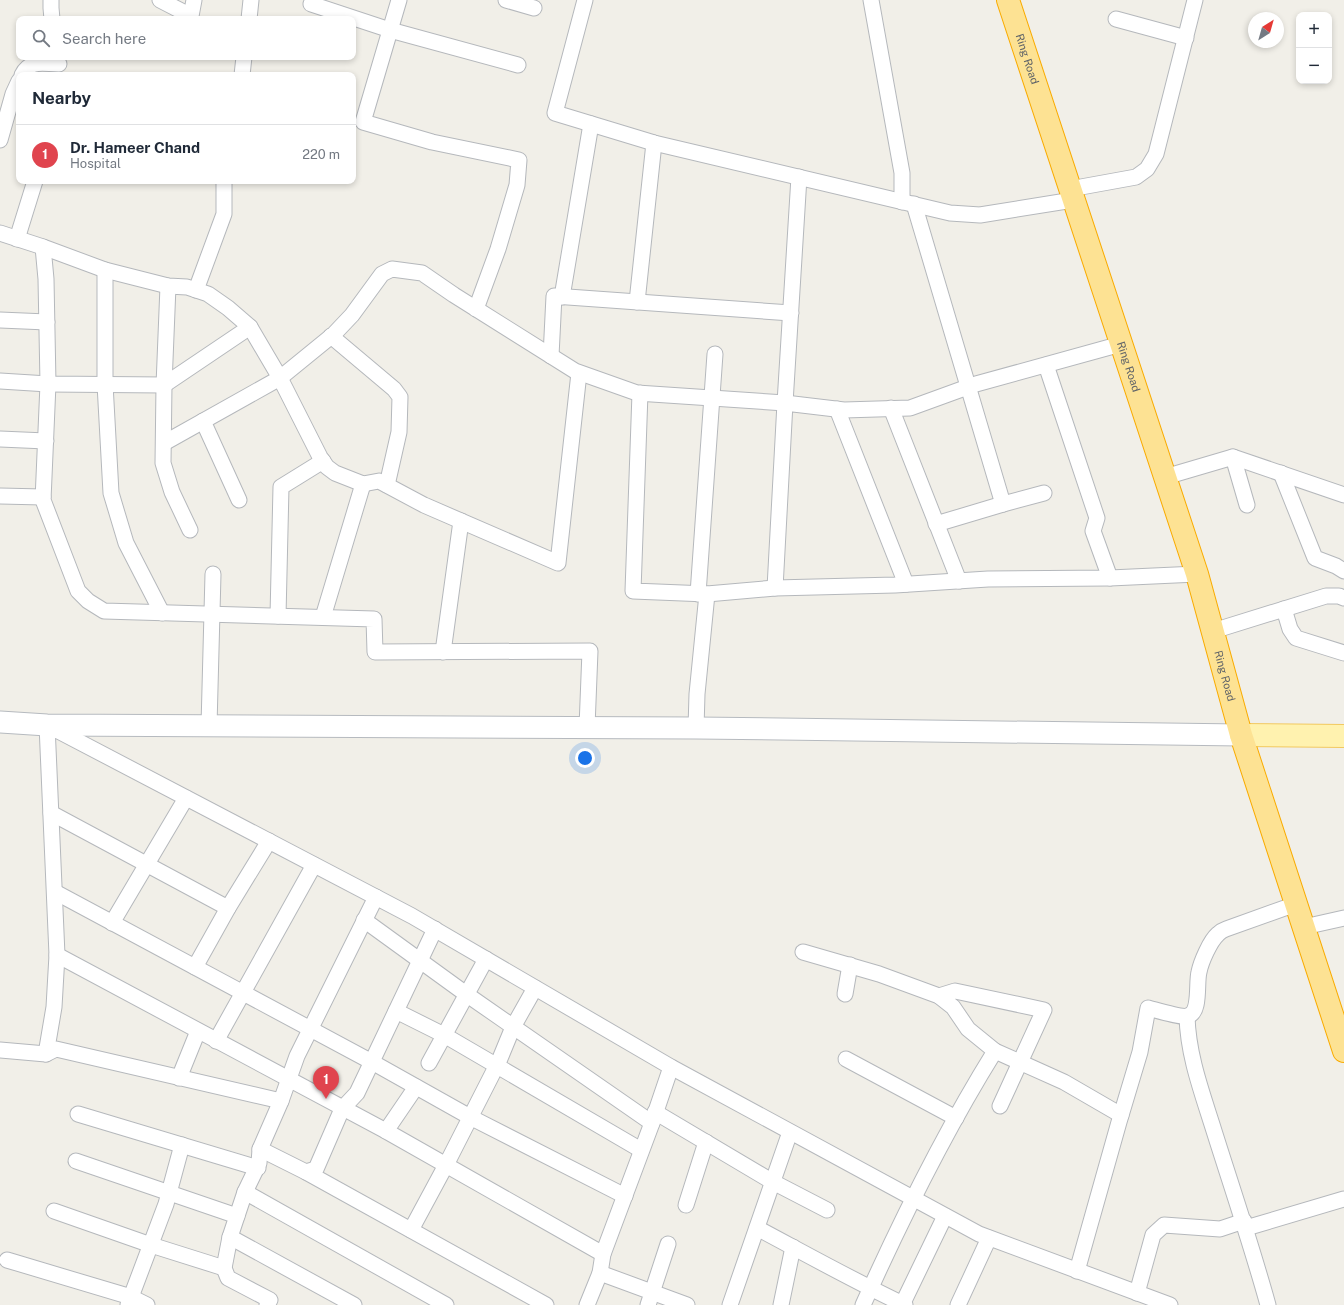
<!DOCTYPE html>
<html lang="en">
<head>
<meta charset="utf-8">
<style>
  body { margin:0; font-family:"Public Sans",sans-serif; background:#f6f6f7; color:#1f2937 }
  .controls { position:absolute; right:12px; top:12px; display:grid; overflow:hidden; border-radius:8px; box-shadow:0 2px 6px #0003 }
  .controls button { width:36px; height:36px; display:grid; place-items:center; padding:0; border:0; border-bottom:1px solid #e0e1e3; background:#fff; color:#1f2937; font:20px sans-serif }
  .compass { position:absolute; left:1248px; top:12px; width:36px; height:36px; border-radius:50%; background:#fff; box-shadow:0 2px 6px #0003; rotate:37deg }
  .you { position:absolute; left:585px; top:758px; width:14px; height:14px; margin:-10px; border:3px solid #fff; border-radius:50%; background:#1a73e8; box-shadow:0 0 0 6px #1a73e833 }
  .badge { display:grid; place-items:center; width:26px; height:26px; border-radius:50%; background:#ea4335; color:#fff; font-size:13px; font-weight:700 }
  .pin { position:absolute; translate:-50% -33px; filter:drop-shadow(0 1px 2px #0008) }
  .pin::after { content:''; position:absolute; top:21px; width:14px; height:12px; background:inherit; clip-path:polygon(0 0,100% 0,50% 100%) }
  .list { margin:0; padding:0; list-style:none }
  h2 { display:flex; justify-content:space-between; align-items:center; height:52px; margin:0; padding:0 16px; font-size:17px }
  h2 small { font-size:13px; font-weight:400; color:#747a83 }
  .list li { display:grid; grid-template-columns:26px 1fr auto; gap:12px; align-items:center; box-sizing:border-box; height:60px; padding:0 16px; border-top:1px solid #e0e1e3 }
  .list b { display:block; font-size:15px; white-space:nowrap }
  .list p { margin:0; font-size:13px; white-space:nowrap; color:#747a83 }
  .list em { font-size:13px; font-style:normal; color:#747a83 }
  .icon { flex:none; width:22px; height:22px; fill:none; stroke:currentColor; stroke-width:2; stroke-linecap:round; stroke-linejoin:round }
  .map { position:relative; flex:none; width:1344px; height:1305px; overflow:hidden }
  .search { position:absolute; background:#fff; box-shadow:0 2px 6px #0003; left:16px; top:16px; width:340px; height:44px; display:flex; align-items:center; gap:10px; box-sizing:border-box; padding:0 14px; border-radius:8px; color:#747a83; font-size:15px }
  .panel { position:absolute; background:#fff; box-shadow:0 2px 6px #0003; left:16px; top:72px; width:340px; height:112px; border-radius:8px }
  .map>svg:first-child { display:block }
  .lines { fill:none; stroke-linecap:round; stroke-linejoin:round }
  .street-casing { stroke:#b5b8bc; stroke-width:17 }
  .secondary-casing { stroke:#b6babf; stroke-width:23 }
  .primary-casing { stroke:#f2c960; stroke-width:24 }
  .highway-casing { stroke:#f9ab00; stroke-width:24 }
  .street { stroke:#fff; stroke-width:15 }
  .secondary { stroke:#fff; stroke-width:21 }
  .primary { stroke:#fff2af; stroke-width:22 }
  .highway { stroke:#fde293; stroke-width:22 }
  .labels { text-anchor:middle; stroke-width:4; stroke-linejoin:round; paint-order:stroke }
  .street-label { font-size:11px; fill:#5f6368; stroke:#fff }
</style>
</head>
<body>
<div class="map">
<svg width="1344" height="1305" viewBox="0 0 1344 1305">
  <rect width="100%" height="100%" fill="#f1efe8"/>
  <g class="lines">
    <g class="street-casing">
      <g id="street">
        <polyline points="51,0 51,8 52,19"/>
        <polyline points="160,0 191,16 194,0"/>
        <polyline points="399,0 363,122 432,142 519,160 517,185 498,249 476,309"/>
        <polyline points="506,0 534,8"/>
        <polyline points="585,0 555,113 654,143 950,213 980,215 1073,200"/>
        <polyline points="871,0 902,173 902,202"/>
        <polyline points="311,4 390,30 518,65"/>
        <polyline points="249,19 251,0"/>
        <polyline points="1116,19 1186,38"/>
        <path d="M22,75C30,59 43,64 59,64"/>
        <polyline points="242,75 244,57"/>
        <polyline points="0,140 13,94 19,81"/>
        <polyline points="1070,189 1136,177 1147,169 1156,154 1195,0"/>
        <polyline points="914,204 1003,504"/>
        <polyline points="0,233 43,247 105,270 168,286 187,287 208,294 228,308 250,327 280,378 320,457 327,467 335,473 363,484 379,481 424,505 558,563 579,373"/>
        <polyline points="17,239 35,181"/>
        <polyline points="43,247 46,279 48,384 43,500 78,591 88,601 104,611 374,619 375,652 590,651 587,727"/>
        <polyline points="105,270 105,384 111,493 126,543 162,613"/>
        <polyline points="168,286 164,385 163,463 172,492 190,530"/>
        <polyline points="196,290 224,214 224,181"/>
        <polyline points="562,297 591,124"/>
        <polyline points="637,302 654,143"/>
        <polyline points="0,320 47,322"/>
        <polyline points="331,336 394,389 400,397 399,432 387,485"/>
        <polyline points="551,356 554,296 791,313"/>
        <polyline points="1046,365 1097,518 1093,531 1110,578"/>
        <polyline points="0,381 48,384 164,385 250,327"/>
        <polyline points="640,393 633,591 707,594 775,588 895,585 988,579 1110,578 1197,574"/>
        <polyline points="891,408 959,581"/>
        <polyline points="837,409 906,584"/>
        <polyline points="203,421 239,500"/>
        <polyline points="0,439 46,441"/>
        <polyline points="164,443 280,378 334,334 352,315 382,274 392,269 422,273 454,295 575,371 637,393 785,403 799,177"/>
        <polyline points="1233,457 1247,505"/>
        <polyline points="1281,473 1315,558 1336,566 1344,571"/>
        <polyline points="1165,477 1233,457 1344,495"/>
        <polyline points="0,496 43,497"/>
        <polyline points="936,524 1003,504 1044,493"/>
        <polyline points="775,588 785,403 844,410 910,408 976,384 1121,344"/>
        <polyline points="698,594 715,354"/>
        <polyline points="1284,609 1290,629 1296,638 1344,653"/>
        <polyline points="278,616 281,487 323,461"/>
        <polyline points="323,617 363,484"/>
        <polyline points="1213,631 1326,596 1339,596 1344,598"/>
        <polyline points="443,652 461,521"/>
        <polyline points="209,726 213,574"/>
        <polyline points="696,728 697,694 707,594"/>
        <polyline points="51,813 228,908"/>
        <polyline points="55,892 372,1062 470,1117 625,1196"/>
        <polyline points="364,920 466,994 652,1123"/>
        <polyline points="112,923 186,798"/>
        <polyline points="1304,927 1344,918"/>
        <polyline points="803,952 879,974 939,996 953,1007 968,1029 995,1051 1064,1082 1121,1115"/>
        <polyline points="57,955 386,1131 603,1254"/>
        <polyline points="195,967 228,908 269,841"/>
        <polyline points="845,994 850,965"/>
        <polyline points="939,996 955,991 1044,1010 1000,1106"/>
        <polyline points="396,1011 444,1035 641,1150"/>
        <path d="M1187,1016C1188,1057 1203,1095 1215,1134C1233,1191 1252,1247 1268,1305"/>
        <polyline points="216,1041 314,865"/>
        <polyline points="0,1050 46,1054 56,1049 281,1101"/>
        <polyline points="46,1054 54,1007 57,955 47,725 412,916 671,1067 979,1234 1170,1305"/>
        <polyline points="846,1059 956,1118"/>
        <polyline points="429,1063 486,959"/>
        <polyline points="179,1078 198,1031"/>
        <polyline points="655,1112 773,1182 827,1210"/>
        <polyline points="78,1114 258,1168"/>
        <polyline points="386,1131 416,1087"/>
        <polyline points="260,1149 306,1172 546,1305"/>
        <polyline points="76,1161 237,1216"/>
        <polyline points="306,1172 316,1169 342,1109 357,1093 435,929"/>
        <polyline points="245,1192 446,1305"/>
        <polyline points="686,1205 706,1142"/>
        <polyline points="54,1211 151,1245 224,1268"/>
        <path d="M757,1228C806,1254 854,1281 905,1305"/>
        <polyline points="1246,1228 1344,1199"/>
        <polyline points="411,1230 446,1165 499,1061 513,1027 535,988"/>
        <polyline points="230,1237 354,1305"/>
        <polyline points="7,1260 131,1297 147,1305"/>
        <path d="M1077,1271L1119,1122L1140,1052L1148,1008C1156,1010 1181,1018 1188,1016C1201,1012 1196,983 1199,972C1201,962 1210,941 1218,934C1220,932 1223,930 1226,929L1296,904"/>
        <polyline points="600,1273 687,1305"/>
        <polyline points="1137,1293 1153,1235 1164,1225 1220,1229 1244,1221"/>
        <polyline points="128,1305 166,1204 182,1145"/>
        <polyline points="267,1305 270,1300 228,1278 224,1268 230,1237 245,1192 259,1163 260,1149 281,1101 297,1056 376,897"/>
        <polyline points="587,1305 600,1273 603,1254 652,1123 671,1067"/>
        <polyline points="648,1305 668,1244"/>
        <polyline points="730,1305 790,1132"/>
        <polyline points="781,1305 793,1247"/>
        <path d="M863,1305C902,1218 944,1133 995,1051"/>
        <polyline points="902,1305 945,1216"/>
        <polyline points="958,1305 989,1238"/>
      </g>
    </g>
    <g class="secondary-casing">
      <polyline id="secondary" points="0,722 47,725 696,728 1241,735"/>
    </g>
    <g class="primary-casing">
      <polyline id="primary" points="1241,735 1344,736"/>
    </g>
    <g class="highway-casing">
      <g id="highway">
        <path id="s1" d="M1008,0L1197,574L1241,735L1344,1051"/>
      </g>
    </g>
    <use href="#street" class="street"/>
    <use href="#secondary" class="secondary"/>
    <use href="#primary" class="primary"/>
    <use href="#highway" class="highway"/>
  </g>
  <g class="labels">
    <g class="street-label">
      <text dy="4" stroke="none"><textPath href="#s1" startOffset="62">Ring Road</textPath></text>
      <text dy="4" stroke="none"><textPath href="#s1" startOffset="386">Ring Road</textPath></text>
      <text dy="4" stroke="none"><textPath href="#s1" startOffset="710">Ring Road</textPath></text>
    </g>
  </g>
</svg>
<div class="controls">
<button>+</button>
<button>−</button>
</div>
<svg class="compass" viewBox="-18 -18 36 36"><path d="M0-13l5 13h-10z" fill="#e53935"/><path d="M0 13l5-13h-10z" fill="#747a83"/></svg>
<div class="you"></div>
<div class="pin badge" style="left:326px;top:1099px;background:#e0444e">1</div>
<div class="search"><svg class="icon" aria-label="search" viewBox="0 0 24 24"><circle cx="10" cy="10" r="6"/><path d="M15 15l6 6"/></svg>Search here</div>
<section class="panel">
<h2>Nearby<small></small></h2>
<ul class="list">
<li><span class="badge" style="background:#e0444e">1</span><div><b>Dr. Hameer Chand</b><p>Hospital</p></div><em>220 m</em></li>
</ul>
</section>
</div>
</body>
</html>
